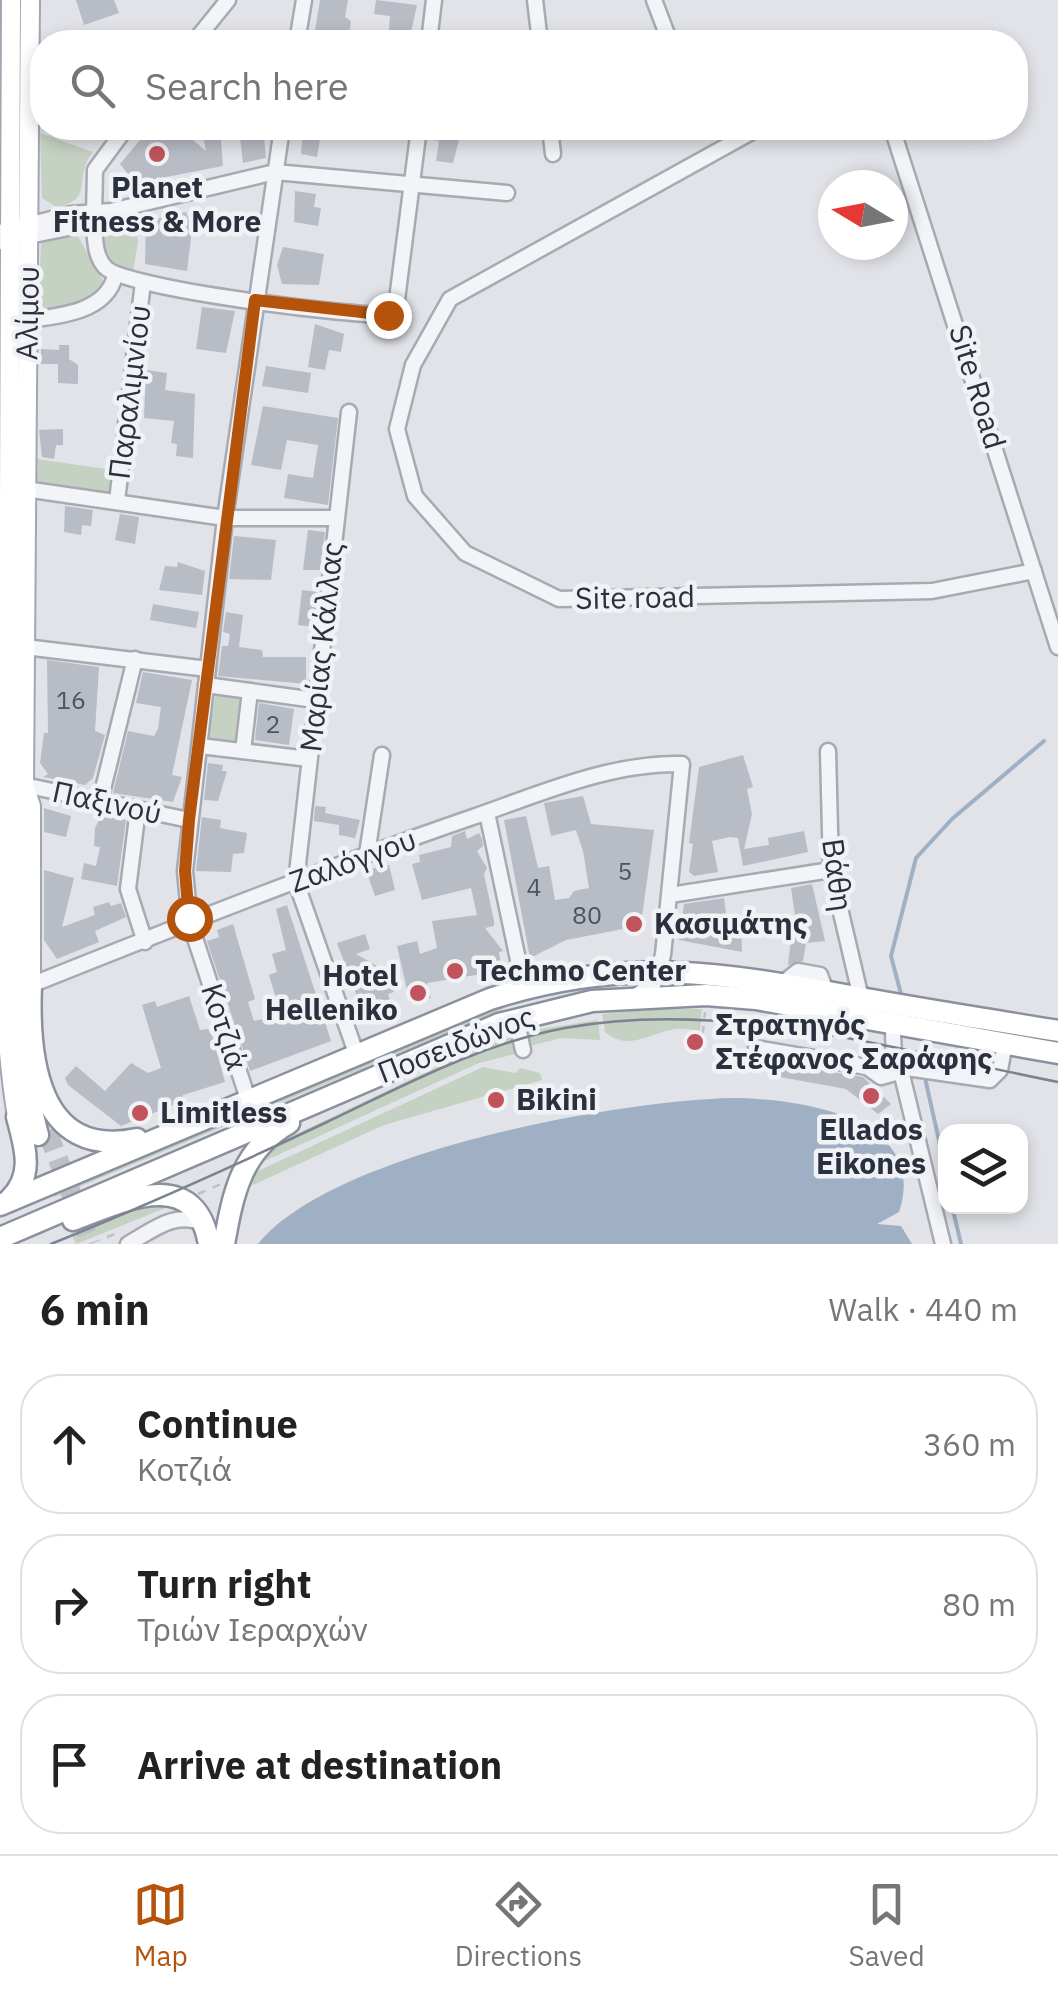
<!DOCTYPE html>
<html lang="en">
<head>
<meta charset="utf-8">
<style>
  body { margin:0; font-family:"IBM Plex Sans",sans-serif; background:#f6f6f6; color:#222 }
  .controls { position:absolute; right:30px; bottom:30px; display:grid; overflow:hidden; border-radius:20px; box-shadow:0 5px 15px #0003 }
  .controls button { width:90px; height:90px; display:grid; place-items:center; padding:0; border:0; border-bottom:2px solid #e0e0e0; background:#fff; color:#222; font:50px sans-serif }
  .compass { position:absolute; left:818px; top:170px; width:90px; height:90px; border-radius:50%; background:#fff; box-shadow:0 5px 15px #0003; rotate:280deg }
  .stop { position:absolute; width:30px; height:30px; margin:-22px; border:8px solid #b45309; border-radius:50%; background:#fff }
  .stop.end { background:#b45309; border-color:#fff; box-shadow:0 2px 10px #0008 }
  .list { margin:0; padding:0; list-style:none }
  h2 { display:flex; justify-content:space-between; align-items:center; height:130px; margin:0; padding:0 40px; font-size:42px }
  h2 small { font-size:32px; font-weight:400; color:#767676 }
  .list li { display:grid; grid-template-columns:65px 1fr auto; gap:30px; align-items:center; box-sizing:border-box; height:140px; margin:0 20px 20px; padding:0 20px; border:2px solid #e0e0e0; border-radius:40px }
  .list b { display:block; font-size:38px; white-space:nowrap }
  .list p { margin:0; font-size:32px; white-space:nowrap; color:#767676 }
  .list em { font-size:32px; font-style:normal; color:#767676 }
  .icon { flex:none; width:55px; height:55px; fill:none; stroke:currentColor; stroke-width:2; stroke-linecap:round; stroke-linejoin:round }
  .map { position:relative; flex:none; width:1058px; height:1244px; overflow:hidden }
  .search { position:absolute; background:#fff; box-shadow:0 5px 15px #0003; left:30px; right:30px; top:30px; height:110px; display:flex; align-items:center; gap:25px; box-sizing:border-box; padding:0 35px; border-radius:40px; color:#767676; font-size:38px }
  .sheet { height:610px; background:#fff }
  nav { display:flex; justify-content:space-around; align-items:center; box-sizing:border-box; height:140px; border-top:2px solid #e0e0e0; background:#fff; font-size:28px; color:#767676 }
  nav a { display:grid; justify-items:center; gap:5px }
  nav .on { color:#b45309 }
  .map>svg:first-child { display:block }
  .green { fill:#c5d1c3 }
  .water { fill:#9fafc4 }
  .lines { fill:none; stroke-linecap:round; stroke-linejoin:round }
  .stream { stroke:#9fafc4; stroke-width:4 }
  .building { fill:#b8bcc4 }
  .highway-tunnel { stroke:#bdbfc6; stroke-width:20; stroke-dasharray:20 10; stroke-linecap:butt }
  .minor-casing { stroke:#a7aab2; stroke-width:19 }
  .major-casing { stroke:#a1a7b2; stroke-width:22 }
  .highway-casing { stroke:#8a909d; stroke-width:25 }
  .path { stroke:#bfc1c7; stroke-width:2.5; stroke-dasharray:8 8; stroke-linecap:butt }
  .minor { stroke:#f3f4f7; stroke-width:14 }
  .major { stroke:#fff; stroke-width:18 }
  .highway { stroke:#fff; stroke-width:20 }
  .tram { stroke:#7c8290; stroke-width:2.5 }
  .route { stroke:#b45309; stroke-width:12 }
  .poi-dot { fill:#c0535b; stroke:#f0f2f6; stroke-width:4 }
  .labels { text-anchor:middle; stroke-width:9; stroke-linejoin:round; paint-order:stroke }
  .number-label { font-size:25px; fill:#4e5360 }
  .poi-label { font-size:30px; font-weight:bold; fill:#2b303e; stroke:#f0f2f6; text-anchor:start }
  .street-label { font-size:30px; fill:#2b303e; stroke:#f0f2f6 }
</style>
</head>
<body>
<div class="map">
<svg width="1058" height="1244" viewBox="0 0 1058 1244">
  <rect width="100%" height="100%" fill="#e1e3e8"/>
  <g class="green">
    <path d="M40,133L93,152C72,178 96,200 56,207L42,198Z"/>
    <polygon points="135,213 138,242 133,271 111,261 102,238 109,221"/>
    <polygon points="76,233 106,286 78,304 38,313 41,245 44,239"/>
    <polygon points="37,459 113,470 111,494 37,483"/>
    <polygon points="216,692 242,699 237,741 207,738"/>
    <polygon points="510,1005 495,1013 55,1197 54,1193 468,1018"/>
    <path d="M650,1009H702L700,1031C693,1030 683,1028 675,1029C650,1033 628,1052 605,1032L602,1014Z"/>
    <polygon points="598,1020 600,1040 561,1038 530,1046 527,1031"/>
    <polygon points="515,1035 519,1053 479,1063 258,1164 265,1149 456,1058"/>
    <polygon points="483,1067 516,1073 520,1068 540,1073 542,1080 384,1125 242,1190 249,1175"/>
    <polygon points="159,1197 178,1203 76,1244 71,1233"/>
  </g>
  <path class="water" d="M731,1098C795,1098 931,1116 899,1212L877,1224L901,1226L912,1244H258C332,1152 615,1101 731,1098Z"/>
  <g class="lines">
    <g class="stream">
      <polyline points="901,994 891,956 916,858 952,819 1044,741"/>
      <polyline points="925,1078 946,1172"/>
      <polyline points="952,1206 961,1244"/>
    </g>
  </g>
  <g class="building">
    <polygon points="76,0 114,0 119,13 84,25"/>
    <polygon points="320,0 348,0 345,17 351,21 348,42 313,42"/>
    <polygon points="376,0 417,5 409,42 388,41 390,16 374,14"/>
    <polygon points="150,128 179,128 206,151 202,131 220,128 223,166 135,183 120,164"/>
    <polygon points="239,128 263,128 266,158 243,163"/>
    <polygon points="303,128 322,128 317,157 301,154"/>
    <polygon points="434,129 461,132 453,163 436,161 439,141 433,140"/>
    <polygon points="295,191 316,194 314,207 321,208 318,226 294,222"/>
    <polygon points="186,212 192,230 187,271 145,264 146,221"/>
    <polygon points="283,247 324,254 319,285 282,284 277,265"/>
    <polygon points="202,307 235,311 226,353 196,349"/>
    <polygon points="315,324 344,334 341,352 329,350 325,370 308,367"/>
    <polygon points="59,345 69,345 69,359 78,365 78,384 58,383 58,364 41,364 41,349 59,350"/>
    <polygon points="266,366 311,373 308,393 262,386"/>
    <polygon points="146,370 167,373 165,390 195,394 193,458 176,456 177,444 171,443 174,421 144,418"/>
    <polygon points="263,406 338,418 328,505 284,498 288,474 313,478 318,445 287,440 281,470 251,465"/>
    <polygon points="63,429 63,445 56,445 54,459 42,457 39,430"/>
    <polygon points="65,506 93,510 91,526 82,525 81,535 64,532"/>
    <polygon points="120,514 139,517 135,544 115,540"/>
    <polygon points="308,530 325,532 320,570 303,570"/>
    <polygon points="234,536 276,540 271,580 229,579"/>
    <polygon points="178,562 205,571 202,595 159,590 165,566 177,567"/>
    <polygon points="302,590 318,592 314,627 298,625"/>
    <polygon points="153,604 199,612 196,628 150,620"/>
    <polygon points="226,612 243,615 239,647 262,650 263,657 306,657 306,684 218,676 222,646 228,646 230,634 223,632"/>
    <polygon points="47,660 99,667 95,731 105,735 93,778 85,785 43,777 48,774 40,763 44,733 48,733"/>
    <polygon points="143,672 192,680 172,775 182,777 173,802 113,793 128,731 154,736 158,729 161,707 136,703"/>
    <polygon points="259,703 294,709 289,745 255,740"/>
    <polygon points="743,755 753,787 747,789 752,814 744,849 769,845 768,838 804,831 808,852 743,866 738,838 730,837 712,841 718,872 694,876 689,872 693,844 689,843 699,767"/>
    <polygon points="208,763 223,765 222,771 227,771 218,801 204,800"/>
    <polygon points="583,796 591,824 654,830 640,931 628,928 566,940 530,958 504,820 526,816 538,868 549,866 555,900 569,898 574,891 589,888 583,851 576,830 551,836 544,803"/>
    <polygon points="315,806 326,807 325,813 360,820 355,838 339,835 339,825 314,821"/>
    <polygon points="44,808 71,816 66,837 44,832"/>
    <polygon points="102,814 126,820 117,886 81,879 84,863 96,866 100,847 94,846 95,828"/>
    <polygon points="202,817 221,820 220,828 247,833 244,853 233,854 231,872 196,871"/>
    <polygon points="465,831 467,839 479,833 482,839 483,846 477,851 487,868 484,874 494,921 494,926 485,928 503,951 499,952 501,965 494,972 427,983 431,998 410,1003 397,946 417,941 420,954 437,948 432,921 477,915 471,888 422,900 412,864 420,862 419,855 451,847 452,836"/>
    <polygon points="389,865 395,890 375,896 366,870"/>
    <polygon points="44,870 74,878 62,927 95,915 93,907 109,902 111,906 121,903 126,917 95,931 99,942 57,959 44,940"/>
    <polygon points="812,884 825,941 806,943 803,961 788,965 792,929 797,929 791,888"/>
    <polygon points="724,898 728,929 741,929 742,952 679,940 684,904"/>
    <polygon points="287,905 331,1041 250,1071 207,941 219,937 217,930 233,924 255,999 248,1002 254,1021 281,1015 269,975 277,972 272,954 286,950 276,909"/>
    <polygon points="365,934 370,949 356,954 377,966 394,992 388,994 393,1008 390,1015 383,1011 365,1018 337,943"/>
    <polygon points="189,996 200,1030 208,1029 213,1038 225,1082 183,1095 183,1101 121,1126 68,1085 65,1078 76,1066 105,1091 131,1063 148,1073 161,1068 142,1005 155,1001 157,1007"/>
    <polygon points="782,1064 863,1077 891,1104 878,1114 846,1089 780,1077"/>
  </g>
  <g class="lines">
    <polyline class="highway-tunnel" points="47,1131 91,1244"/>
    <g class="minor-casing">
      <g id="minor">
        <polyline points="535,0 540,42"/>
        <polyline points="654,0 670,42"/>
        <polyline points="194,42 228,0"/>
        <polyline points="297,42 304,0"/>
        <polyline points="429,42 434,0"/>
        <polyline points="550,128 553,154"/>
        <polyline points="759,128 450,299 413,365 397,429 415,496 465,553 559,599 932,591 1034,571"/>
        <polyline points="892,128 1058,647"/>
        <polyline points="94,215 95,170 126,128"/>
        <polyline points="0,232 71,214 111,211 275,172 507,193"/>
        <path d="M0,242L73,227L94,215C95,232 93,254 105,267C124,289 357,317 395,315L419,128"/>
        <path d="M28,320C60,316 106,312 115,276"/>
        <polyline points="349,412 296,882 356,1053"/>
        <polyline points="25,489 225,518 336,518"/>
        <polyline points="117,501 143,282"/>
        <polyline points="25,647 208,669"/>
        <polyline points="206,685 315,700"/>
        <polyline points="200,746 309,759"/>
        <polyline points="243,751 250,691"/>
        <polyline points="828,751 831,870 861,998"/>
        <polyline points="24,785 189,820"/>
        <polyline points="100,801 135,659"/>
        <polyline points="138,809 128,889 145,942"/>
        <polyline points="487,813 524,988"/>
        <polyline points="367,854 382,755"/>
        <polyline points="670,895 831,870"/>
        <polyline points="783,983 798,971 820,975 826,991"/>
        <path d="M31,985C176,927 322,869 470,818C537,795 610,762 682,764L663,955L654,983L636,996"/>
        <polyline points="516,1019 523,1050"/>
        <polyline points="893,1032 894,1060 900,1067"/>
        <polyline points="756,1048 867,1067 881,1077 899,1072"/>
        <polyline points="248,1099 190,923 185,871 225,518 282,128"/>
        <path d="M128,1244C153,1230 175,1210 204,1224"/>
        <polyline points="943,1244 900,1067 990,1080 1000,1070 1005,1043"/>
      </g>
    </g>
    <g class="major-casing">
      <g id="major">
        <path d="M11,0L8,756L3,788C3,895 0,1013 17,1117"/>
        <polyline points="30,0 24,785 31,806 31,985"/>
      </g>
    </g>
    <g class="highway-casing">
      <g id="highway">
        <polyline points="8,756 15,787 16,1048 38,1135"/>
        <path d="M31,985C28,1056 37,1160 137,1139"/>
        <path d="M9,1200C35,1176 25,1147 17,1117"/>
        <path d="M0,1205L490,999C628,955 723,973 861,998C927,1010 992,1020 1058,1031"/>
        <path d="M73,1220C121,1202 195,1164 209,1244"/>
        <polyline points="0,1238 499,1024 592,1001 706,995 756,999 1058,1053"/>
        <path d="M224,1244C233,1194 241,1150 289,1123"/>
      </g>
    </g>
    <g class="path">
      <polyline points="701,1050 705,1012"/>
      <polyline points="198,1194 223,1183"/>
      <polyline points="107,1237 120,1232"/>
    </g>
    <use href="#minor" class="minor"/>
    <use href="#major" class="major"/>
    <use href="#highway" class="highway"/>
    <path class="tram" d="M51,1244C145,1206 236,1165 327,1122C405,1085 480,1044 565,1028C728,998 899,1051 1058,1082"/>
  </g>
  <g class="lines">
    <polyline class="route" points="189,918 185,871 189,820 255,300 388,315"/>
  </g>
  <g class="poi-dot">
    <circle cx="157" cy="154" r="10"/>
    <circle cx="634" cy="924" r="10"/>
    <circle cx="455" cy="971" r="10"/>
    <circle cx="418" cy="993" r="10"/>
    <circle cx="695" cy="1042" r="10"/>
    <circle cx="871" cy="1096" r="10"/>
    <circle cx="496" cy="1100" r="10"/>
    <circle cx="140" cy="1113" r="10"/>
  </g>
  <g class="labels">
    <g class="number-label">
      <text x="71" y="709">16</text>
      <text x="273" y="733">2</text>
      <text x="625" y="880">5</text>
      <text x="534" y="896">4</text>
      <text x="587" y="924">80</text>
    </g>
    <g class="poi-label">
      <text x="157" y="198" text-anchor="middle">Planet<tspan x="157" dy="34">Fitness &amp; More</tspan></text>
      <text x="654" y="934">Κασιμάτης</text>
      <text x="475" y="981">Techmo Center</text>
      <text x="398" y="986" text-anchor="end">Hotel<tspan x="398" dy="34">Helleniko</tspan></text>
      <text x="715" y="1035">Στρατηγός<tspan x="715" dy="34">Στέφανος Σαράφης</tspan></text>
      <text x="516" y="1110">Bikini</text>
      <text x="160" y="1123">Limitless</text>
      <text x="871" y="1140" text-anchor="middle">Ellados<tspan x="871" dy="34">Eikones</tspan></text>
    </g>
    <g class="street-label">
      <text transform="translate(28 313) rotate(-89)" y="10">Αλίμου</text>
      <text transform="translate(977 387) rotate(73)" y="10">Site Road</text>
      <text transform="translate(130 392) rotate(-83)" y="10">Παραλιμνίου</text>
      <text transform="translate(635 598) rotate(-1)" y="10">Site road</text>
      <text transform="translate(322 647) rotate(-84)" y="10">Μαρίας Κάλλας</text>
      <text transform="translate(107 803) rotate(12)" y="10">Παξινού</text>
      <text transform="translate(353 861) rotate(-20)" y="10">Ζαλόγγου</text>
      <text transform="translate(837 875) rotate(82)" y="10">Βάθη</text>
      <text transform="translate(224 1027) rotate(72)" y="10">Κοτζιά</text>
      <text transform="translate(456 1045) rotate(-21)" y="10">Ποσειδώνος</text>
    </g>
  </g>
</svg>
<div class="controls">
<button><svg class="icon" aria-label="layers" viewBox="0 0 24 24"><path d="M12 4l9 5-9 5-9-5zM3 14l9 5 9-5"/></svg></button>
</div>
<svg class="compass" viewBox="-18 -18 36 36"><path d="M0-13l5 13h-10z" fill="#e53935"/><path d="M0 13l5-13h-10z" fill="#767676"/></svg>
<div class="stop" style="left:189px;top:918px"></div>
<div class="stop end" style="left:388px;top:315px"></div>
<div class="search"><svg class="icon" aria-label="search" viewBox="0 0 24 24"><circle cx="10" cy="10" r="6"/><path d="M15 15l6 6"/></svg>Search here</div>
</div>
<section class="sheet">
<h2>6 min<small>Walk · 440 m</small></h2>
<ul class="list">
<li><svg class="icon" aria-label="ahead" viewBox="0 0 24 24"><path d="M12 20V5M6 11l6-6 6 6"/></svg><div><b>Continue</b><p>Κοτζιά</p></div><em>360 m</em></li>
<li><svg class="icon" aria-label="right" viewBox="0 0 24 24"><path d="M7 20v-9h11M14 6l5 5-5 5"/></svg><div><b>Turn right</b><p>Τριών Ιεραρχών</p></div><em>80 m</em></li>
<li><svg class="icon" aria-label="arrive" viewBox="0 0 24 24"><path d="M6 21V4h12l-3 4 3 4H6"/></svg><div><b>Arrive at destination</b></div></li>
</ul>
</section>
<nav>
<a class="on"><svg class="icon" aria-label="map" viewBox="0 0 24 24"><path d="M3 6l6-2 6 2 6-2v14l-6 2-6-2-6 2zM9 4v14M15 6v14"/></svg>Map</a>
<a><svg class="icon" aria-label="directions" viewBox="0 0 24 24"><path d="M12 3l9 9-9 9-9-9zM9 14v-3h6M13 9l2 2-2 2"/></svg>Directions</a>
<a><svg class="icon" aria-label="saved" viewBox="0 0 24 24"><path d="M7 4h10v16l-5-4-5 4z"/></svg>Saved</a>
</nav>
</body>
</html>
